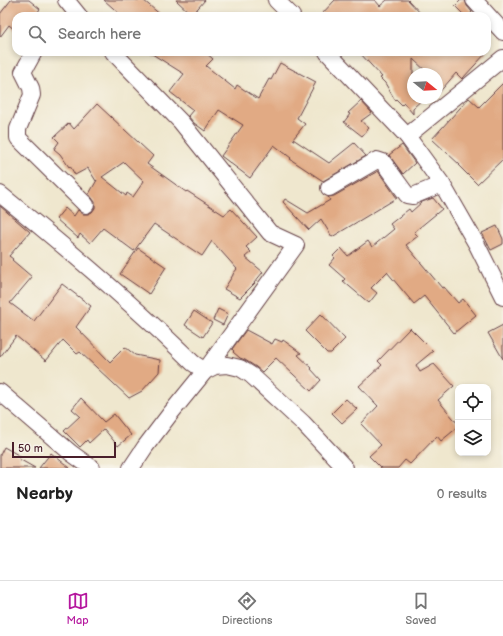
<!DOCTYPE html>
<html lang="en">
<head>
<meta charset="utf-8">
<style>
  body { margin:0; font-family:"Balsamiq Sans",sans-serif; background:#f6f6f6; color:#222 }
  .controls { position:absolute; right:12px; bottom:12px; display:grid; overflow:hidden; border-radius:8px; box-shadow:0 2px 6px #0003 }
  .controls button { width:36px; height:36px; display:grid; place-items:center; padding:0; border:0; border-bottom:1px solid #e0e0e0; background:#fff; color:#222; font:20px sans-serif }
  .compass { position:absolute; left:407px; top:68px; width:36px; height:36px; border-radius:50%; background:#fff; box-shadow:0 2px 6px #0003; rotate:108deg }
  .scale { position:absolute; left:12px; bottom:10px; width:104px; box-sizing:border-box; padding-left:4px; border:2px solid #4a1f2b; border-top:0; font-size:11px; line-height:14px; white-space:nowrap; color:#4a1f2b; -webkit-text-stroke:3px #f7f3e8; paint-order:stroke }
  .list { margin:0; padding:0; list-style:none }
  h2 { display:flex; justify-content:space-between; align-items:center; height:52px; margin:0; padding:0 16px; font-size:17px }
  h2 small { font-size:13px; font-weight:400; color:#767676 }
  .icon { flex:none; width:22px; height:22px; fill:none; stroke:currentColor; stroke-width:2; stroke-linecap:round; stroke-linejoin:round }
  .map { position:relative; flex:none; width:503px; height:468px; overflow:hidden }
  .search { position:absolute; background:#fff; box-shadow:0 2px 6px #0003; left:12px; right:12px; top:12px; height:44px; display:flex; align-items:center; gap:10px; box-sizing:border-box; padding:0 14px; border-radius:12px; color:#767676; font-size:15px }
  .sheet { height:112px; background:#fff }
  nav { display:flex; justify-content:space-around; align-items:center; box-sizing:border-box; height:56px; border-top:1px solid #e0e0e0; background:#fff; font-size:11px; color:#767676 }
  nav a { display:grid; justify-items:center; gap:2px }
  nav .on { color:#b5179e }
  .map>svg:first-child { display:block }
  .building { fill:#e1aa84; fill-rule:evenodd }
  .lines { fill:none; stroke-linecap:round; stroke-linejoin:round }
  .minor-casing { stroke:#633d43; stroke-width:18 }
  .minor { stroke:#fff; stroke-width:16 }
</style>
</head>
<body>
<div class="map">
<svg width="503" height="468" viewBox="0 0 503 468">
  <rect width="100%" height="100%" fill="#f7f3e8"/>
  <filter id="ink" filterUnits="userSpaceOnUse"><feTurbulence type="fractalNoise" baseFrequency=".025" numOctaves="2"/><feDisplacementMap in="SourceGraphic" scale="8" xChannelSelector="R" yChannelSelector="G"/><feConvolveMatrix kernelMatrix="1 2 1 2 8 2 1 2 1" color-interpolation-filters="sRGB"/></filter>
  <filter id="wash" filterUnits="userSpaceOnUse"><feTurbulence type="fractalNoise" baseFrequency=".012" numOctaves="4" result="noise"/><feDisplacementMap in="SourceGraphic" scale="16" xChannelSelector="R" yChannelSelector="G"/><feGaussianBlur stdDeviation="0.9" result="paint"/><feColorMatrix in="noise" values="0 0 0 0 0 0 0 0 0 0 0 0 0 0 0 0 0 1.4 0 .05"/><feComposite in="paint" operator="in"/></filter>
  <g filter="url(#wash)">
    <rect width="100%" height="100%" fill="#efe7ce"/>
    <g id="blocks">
      <g class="building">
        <polygon points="11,0 29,0 40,9 35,16 16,16 16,31 9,25 0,37 0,14"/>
        <polygon points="104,0 143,0 162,16 122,16"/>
        <polygon points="176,0 205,0 192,15"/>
        <polygon points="335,0 375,0 380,6 387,0 408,0 423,16 320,16"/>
        <polygon points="461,0 465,0 467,6 472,12 469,16 465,16 455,6"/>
        <polygon points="149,52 205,52 213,59 206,66 235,89 237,85 258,99 269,79 271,80 280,63 316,82 297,118 305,124 293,139 329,163 354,143 366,156 323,181 290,159 291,158 274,145 250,178 221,156 243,125 219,110 205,131 194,123 188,116 193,110 170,92 184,74"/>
        <polygon points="359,52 487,52 462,79 456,73 437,95 437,74 429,74 413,59 413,98 424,98 413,108 413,114 404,103 402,105 396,99 395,100 385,83 380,78 382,77"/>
        <polygon points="503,83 503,159 477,184 459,166 460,165 432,139 469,98 479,107"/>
        <polygon points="361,101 372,113 361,121 369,128 362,136 344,122 350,114 348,113"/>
        <path d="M97,104L153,156L147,164L186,192L187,191L224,215L231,209L257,237L246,247L251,252L245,257L263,272L254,283H255L240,298L224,289L233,275V274L237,269L212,241L202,256L154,224L134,251L103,228L90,243L80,234L78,238L56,219L65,208L74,216L78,210L83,214H88L92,212L95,208V202L89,194L97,180L96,181L88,168L75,175L70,166L69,167L60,154L54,149L59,142L54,137L69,123L74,129ZM124,162L144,181L133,197L127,193L126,196L102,177Z"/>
        <polygon points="402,145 415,163 403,174 389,155"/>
        <polygon points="378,171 397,198 332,237 321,219 309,230 283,202 285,199 308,213 330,200 328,197 334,196"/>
        <polygon points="433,198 442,209 414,232 418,236 406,245 442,288 444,287 458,303 463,299 476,315 454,333 424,296 414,304 387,272 371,288 377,293 369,303 343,281 345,279 329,265 335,258 333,256 341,248 348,256 368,241 372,247 394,229 390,224 409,209 411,212 422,202"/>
        <polygon points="0,206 30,232 9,256 13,259 12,260 32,277 10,303 34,321 62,284 91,306 76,327 110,362 125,347 135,355 160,360 159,372 142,391 129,398 80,352 77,354 63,340 46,361 16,336 0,357"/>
        <polygon points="497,226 503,239 503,244 491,250 482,233"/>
        <polygon points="138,248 166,267 149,294 120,274"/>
        <polygon points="218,309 228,314 223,325 213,320"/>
        <polygon points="194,311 212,323 203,337 185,325"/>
        <polygon points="321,314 345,339 331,353 327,353 305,331"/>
        <polygon points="503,325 503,359 488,333"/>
        <polygon points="410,328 433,351 416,365 420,372 434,364 454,386 438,400 458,424 458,427 441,441 437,436 410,464 405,460 398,468 381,468 369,456 381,445 361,424 378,406 359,386 382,365 378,361"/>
        <polygon points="246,330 272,344 275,339 282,342 283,340 301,353 298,355 312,368 311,369 321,380 311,391 276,358 262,372 256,367 245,360 240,358 233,352 234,351 232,349"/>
        <polygon points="81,398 104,422 114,414 131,435 118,446 104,429 89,443 87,440 80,447 64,431 80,416 72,409"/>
        <polygon points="346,399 357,409 342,423 332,413"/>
        <polygon points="4,447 20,456 19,459 35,468 0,468 0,455"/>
        <polygon points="51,453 70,468 39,468"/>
      </g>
    </g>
  </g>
  <g filter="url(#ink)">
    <use href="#blocks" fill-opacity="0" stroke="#633d43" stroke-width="1"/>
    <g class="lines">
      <g class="minor-casing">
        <g id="minor">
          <polyline points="66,0 79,16"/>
          <polyline points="276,0 292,16"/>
          <polyline points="474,0 503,32"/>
          <polyline points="34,52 23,72 31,88 32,95 18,129 18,138 86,205"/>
          <polyline points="327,52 407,136 442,184 477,245 503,297"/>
          <polyline points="407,136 503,58"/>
          <polyline points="329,188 377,160 383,162 407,195 413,196 442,184"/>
          <path d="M0,194C67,248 132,303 193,363L205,371L296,245L270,233L181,122L113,52"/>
          <polyline points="0,392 71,453 92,468"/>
          <polyline points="131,468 145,447 170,414 205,371 215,366 227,365 240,368 251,375 303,423 345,468"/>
        </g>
      </g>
      <use href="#minor" class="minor"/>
    </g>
  </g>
</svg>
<div class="controls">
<button><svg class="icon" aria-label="locate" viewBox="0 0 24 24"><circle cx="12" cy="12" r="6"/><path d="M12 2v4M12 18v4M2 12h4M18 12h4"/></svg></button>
<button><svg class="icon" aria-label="layers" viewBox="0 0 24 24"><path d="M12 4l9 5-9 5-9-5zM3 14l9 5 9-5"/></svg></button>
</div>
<svg class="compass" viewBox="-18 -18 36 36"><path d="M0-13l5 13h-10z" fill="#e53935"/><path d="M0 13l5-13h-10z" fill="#767676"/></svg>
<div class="scale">50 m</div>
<div class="search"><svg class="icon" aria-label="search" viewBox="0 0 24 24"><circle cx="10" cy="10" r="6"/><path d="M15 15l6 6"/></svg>Search here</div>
</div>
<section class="sheet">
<h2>Nearby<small>0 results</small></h2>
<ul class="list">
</ul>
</section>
<nav>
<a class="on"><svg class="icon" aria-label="map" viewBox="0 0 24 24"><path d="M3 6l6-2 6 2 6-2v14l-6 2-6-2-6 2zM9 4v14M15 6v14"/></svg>Map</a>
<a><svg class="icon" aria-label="directions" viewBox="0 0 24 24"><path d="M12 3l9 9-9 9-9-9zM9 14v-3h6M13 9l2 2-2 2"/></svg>Directions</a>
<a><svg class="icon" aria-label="saved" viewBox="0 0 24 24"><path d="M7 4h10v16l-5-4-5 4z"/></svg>Saved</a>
</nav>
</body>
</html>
